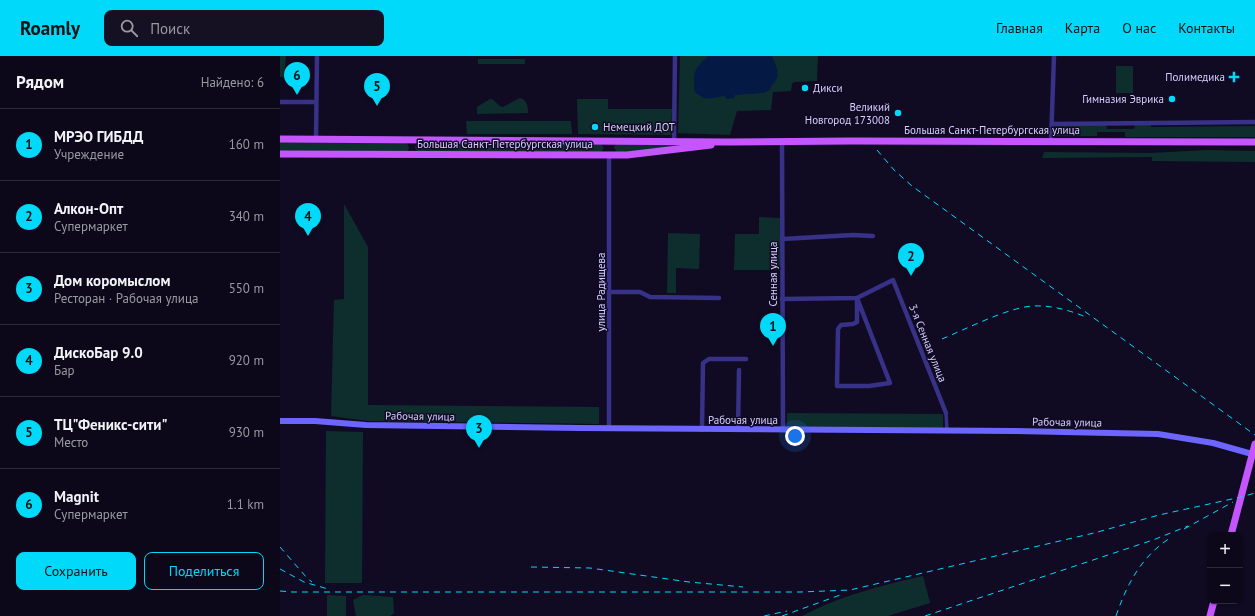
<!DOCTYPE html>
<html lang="ru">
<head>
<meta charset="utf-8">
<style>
  body { margin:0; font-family:"PT Sans",sans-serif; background:#151123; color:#f1f3f6 }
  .controls { position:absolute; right:12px; bottom:12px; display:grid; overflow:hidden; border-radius:8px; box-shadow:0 1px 3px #0004 }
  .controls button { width:36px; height:36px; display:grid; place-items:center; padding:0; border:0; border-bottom:1px solid #2c2939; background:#0c081a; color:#f1f3f6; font:20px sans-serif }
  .you { position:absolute; left:515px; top:380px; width:14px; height:14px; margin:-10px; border:3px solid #fff; border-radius:50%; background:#1a73e8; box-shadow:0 0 0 6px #1a73e833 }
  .badge { display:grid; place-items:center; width:26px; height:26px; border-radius:50%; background:#00d9f9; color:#111; font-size:13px; font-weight:700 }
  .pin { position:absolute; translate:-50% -33px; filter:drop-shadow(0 1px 2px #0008) }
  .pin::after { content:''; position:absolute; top:21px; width:14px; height:12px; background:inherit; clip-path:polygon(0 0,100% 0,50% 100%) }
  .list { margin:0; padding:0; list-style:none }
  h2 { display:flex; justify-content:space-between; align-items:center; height:52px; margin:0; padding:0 16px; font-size:17px }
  h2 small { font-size:13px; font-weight:400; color:#9a9aa2 }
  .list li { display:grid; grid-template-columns:26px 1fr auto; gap:12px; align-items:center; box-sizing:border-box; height:72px; padding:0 16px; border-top:1px solid #2c2939 }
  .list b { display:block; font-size:15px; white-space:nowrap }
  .list p { margin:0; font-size:13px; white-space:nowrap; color:#9a9aa2 }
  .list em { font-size:13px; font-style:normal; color:#9a9aa2 }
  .actions { display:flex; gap:8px; padding:12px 16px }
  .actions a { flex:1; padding:9px 0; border:1px solid #00d9f9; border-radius:8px; text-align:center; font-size:14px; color:#00d9f9 }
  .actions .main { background:#00d9f9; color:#111 }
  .icon { flex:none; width:22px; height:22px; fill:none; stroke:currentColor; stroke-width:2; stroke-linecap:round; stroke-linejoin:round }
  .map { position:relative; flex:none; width:975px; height:560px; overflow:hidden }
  header { display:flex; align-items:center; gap:24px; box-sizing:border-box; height:56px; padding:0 20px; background:#00d9f9; color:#111 }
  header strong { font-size:19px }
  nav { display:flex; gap:22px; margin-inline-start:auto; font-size:14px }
  .search { width:280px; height:36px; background:#151123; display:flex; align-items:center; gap:10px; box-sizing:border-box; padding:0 14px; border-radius:8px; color:#9a9aa2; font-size:15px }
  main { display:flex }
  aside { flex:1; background:#0c081a }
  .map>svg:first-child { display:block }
  .green { fill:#0e2e2e }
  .water { fill:#041943 }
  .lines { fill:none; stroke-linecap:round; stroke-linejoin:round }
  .pedestrian { stroke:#373187; stroke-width:3.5 }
  .minor { stroke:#373187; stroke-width:4.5 }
  .secondary { stroke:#6d65ff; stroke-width:6 }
  .primary { stroke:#c455ff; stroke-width:7 }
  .rail { stroke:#00d9f9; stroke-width:1; stroke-dasharray:6 5; stroke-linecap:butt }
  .poi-dot { fill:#00d9f9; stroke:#100b23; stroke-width:1.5 }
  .labels { text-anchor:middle; stroke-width:3; stroke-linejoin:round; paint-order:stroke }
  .poi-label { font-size:11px; fill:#d5ceff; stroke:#100b23; text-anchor:end }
  .street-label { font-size:11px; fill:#d5ceff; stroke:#100b23 }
</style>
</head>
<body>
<header>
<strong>Roamly</strong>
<div class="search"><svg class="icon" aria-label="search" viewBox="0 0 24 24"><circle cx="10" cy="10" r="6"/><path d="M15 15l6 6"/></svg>Поиск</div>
<nav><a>Главная</a><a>Карта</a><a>О нас</a><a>Контакты</a></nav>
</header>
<main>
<aside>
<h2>Рядом<small>Найдено: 6</small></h2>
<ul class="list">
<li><span class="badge">1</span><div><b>МРЭО ГИБДД</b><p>Учреждение</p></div><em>160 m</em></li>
<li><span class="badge">2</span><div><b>Алкон-Опт</b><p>Супермаркет</p></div><em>340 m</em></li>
<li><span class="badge">3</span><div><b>Дом коромыслом</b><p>Ресторан · Рабочая улица</p></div><em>550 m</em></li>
<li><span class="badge">4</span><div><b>ДискоБар 9.0</b><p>Бар</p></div><em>920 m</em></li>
<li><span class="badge">5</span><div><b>ТЦ&quot;Феникс-сити&quot;</b><p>Место</p></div><em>930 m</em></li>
<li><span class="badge">6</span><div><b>Magnit</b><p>Супермаркет</p></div><em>1.1 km</em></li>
</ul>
<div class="actions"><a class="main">Сохранить</a><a>Поделиться</a></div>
</aside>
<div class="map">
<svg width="975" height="560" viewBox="0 0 975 560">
  <rect width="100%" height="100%" fill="#100b23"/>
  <g class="green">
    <polygon points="0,0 6,0 4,21 0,21"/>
    <polygon points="400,0 538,0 537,25 514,26 512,28 511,35 493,36 491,54 457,55 450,79 398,77"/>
    <rect x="198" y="3" width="47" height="5"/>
    <rect x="836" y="10" width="17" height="27"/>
    <path d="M240,42C247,44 248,50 248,57L197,58V51L210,43C216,44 217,50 223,51Z"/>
    <polygon points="297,43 328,43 328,53 392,53 391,79 298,78"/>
    <polygon points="186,65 291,65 292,78 187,78"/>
    <polygon points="826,68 827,73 854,73 855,69 871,69 871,71 975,70 975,81 845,81 845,76 817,76 817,80 775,80 775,69"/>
    <polygon points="0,85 127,87 129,92 127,97 0,96"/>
    <polygon points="137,86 320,86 324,92 320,97 137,97 135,91"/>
    <polygon points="420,87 351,96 338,96 336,95 334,91 336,88"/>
    <polygon points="927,94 975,95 975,106 872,105 872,101 762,102 764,96 871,97"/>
    <polygon points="64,148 88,191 88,349 319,351 319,368 88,365 51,360 54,244 64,243"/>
    <polygon points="479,161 500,162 500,214 454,214 455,178 479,178"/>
    <polygon points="388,177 420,178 419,213 396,212 396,237 387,237"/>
    <polygon points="507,357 663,358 663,372 507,371"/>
    <polygon points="46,375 83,376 82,527 45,527"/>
    <path d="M643,520L650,547L608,560H522C562,539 600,530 643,520Z"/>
    <polygon points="47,539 66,540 66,560 47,560"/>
    <polygon points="83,539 113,541 114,557 110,560 76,560 73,544"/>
  </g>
  <path class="water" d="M428,0H492C494,6 500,16 497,22C494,27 491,29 490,34L483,37L455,39L454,42L447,43L444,40C431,42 427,46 415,36C412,17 414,13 428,0Z"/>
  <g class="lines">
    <polyline class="pedestrian" points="666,357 667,375"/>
    <g class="minor">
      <polyline points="0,46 36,46"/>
      <polyline points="772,68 975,66"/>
      <polyline points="36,84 37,0"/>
      <polyline points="394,85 395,0"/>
      <polyline points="502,85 503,374"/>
      <polyline points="771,86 774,0"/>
      <polyline points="502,183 573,179 593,180"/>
      <polyline points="330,236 360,236 370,241 439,242"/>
      <polygon points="577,242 610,327 589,330 557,330 558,273 561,269 573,268 577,266"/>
      <polyline points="502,243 577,242 613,224 666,357"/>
      <polyline points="329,373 329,99"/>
      <polyline points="422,374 423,307 429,303 466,303"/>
      <polyline points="458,374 459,314"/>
    </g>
    <polyline class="secondary" points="0,365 35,365 86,369 300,372 735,375 878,378 933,387 972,398"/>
    <g class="primary">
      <polyline points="0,83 449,86 571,85 975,86"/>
      <polyline points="0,98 347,99 431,89"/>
      <polyline points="951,479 975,388"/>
      <polyline points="930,560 934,545"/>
    </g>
    <g class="rail">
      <polyline points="597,94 614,114 632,130 975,379"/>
      <path d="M662,283C686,273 727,252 752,250C771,249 789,254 806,261"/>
      <polyline points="904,473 953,446"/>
      <polyline points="0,491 27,522 32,526"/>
      <polyline points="251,511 310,512 409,526 463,531"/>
      <polyline points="0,513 24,526 48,533"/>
      <polyline points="0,535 12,536 521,536 570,534 814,477 879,459 961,441 975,437"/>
      <polyline points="484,560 507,555"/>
      <polyline points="502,560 563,538"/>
      <polyline points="645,560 873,484 908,470"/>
      <path d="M836,560C847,528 861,501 890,482"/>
    </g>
  </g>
  <g class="poi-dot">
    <path d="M952 15h4v4h4v4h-4v4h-4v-4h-4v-4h4z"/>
    <circle cx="525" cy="32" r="4"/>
    <circle cx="892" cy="43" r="4"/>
    <circle cx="618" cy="57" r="4"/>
    <circle cx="315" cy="71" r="4"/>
  </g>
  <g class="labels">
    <g class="poi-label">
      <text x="945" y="25">Полимедика</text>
      <text x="533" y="36" text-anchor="start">Дикси</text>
      <text x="884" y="47">Гимназия Эврика</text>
      <text x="610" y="55">Великий<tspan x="610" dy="13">Новгород 173008</tspan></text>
      <text x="323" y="75" text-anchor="start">Немецкий ДОТ</text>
    </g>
    <g class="street-label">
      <text x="712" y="78">Большая Санкт-Петербургская улица</text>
      <text x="225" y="92">Большая Санкт-Петербургская улица</text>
      <text transform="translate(493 218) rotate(-90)" y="4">Сенная улица</text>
      <text transform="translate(321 236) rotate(-90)" y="4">улица Радищева</text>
      <text transform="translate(648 287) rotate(68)" y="4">3-я Сенная улица</text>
      <text transform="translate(140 360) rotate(1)" y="4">Рабочая улица</text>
      <text x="463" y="368">Рабочая улица</text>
      <text transform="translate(787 366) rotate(1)" y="4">Рабочая улица</text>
    </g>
  </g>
</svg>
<div class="controls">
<button>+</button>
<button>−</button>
</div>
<div class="you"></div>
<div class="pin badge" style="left:493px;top:290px">1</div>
<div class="pin badge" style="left:631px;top:220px">2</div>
<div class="pin badge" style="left:199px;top:392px">3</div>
<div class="pin badge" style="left:28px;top:180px">4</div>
<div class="pin badge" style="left:97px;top:50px">5</div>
<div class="pin badge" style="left:17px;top:39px">6</div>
</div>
</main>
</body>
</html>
